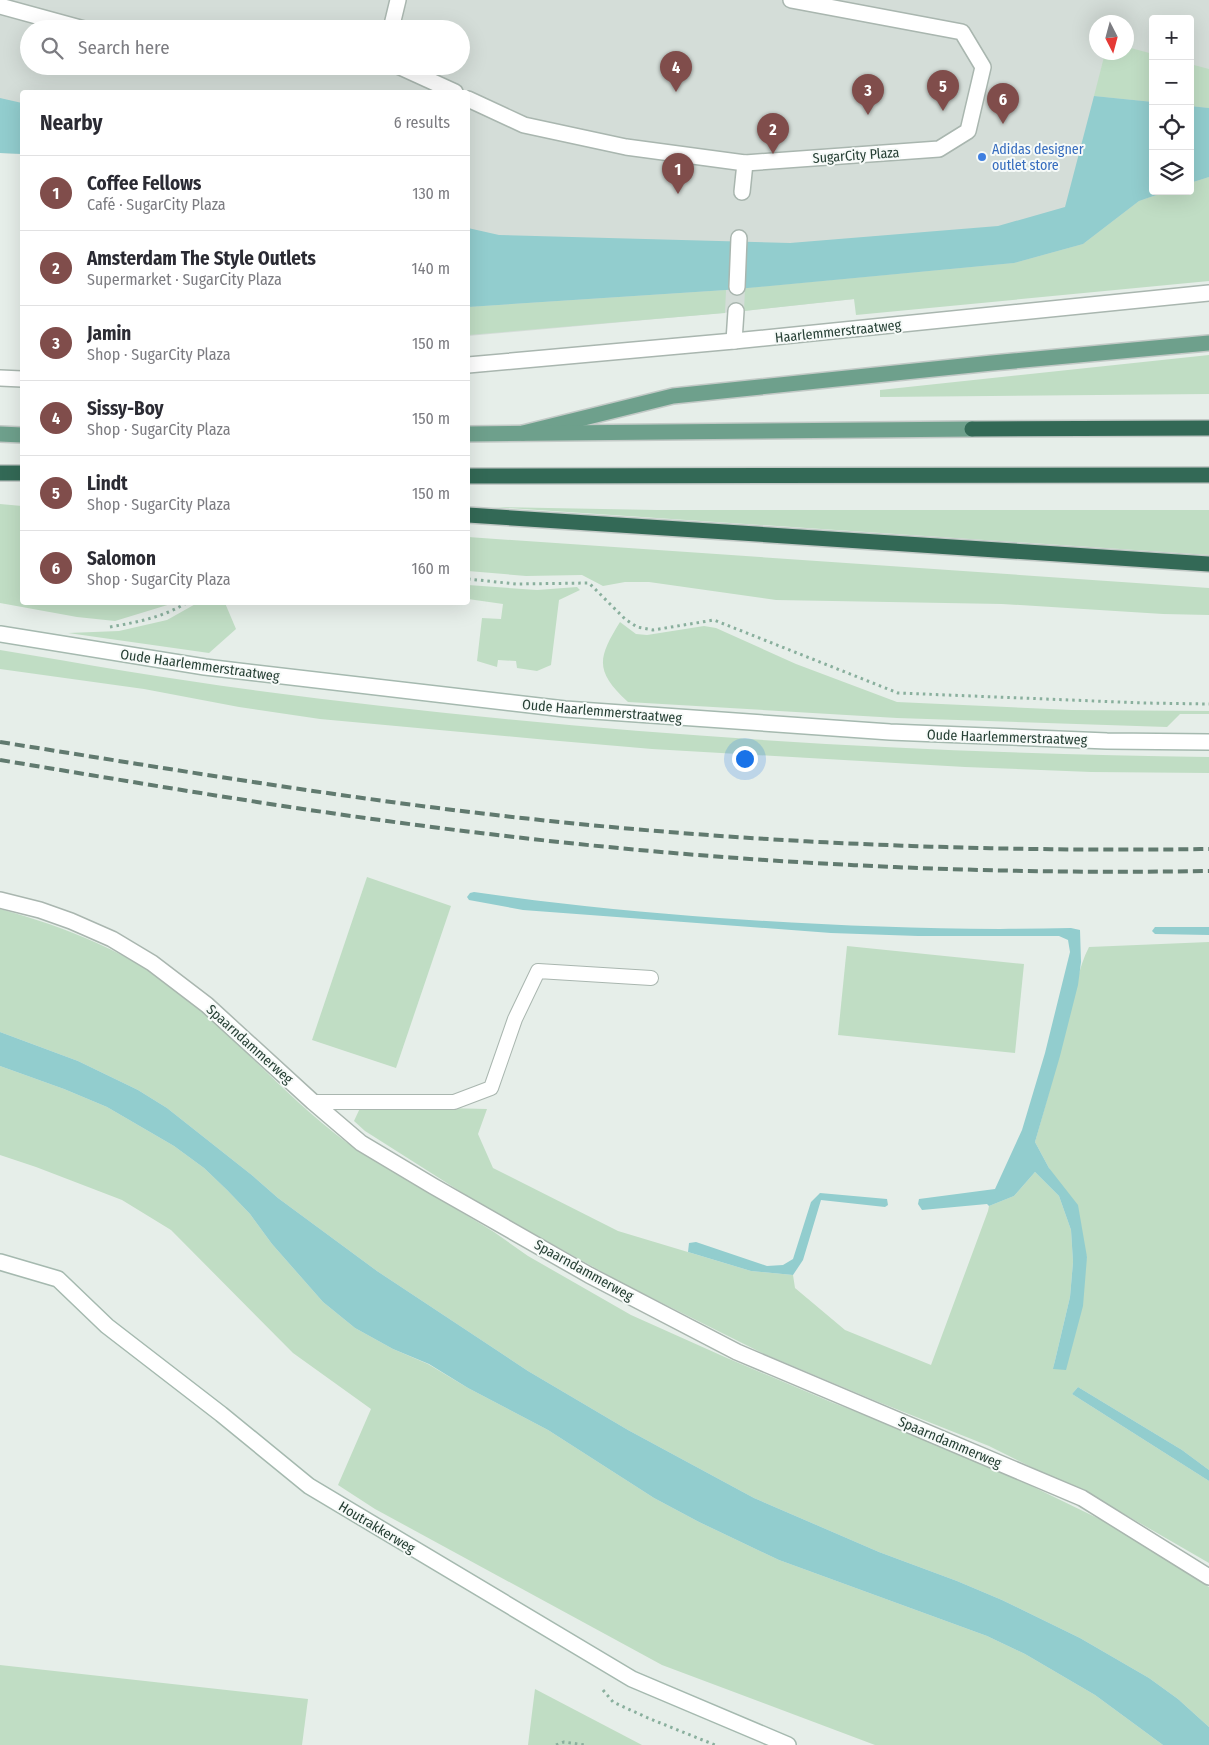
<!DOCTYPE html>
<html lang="en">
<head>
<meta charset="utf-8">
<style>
  body { margin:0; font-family:"Fira Sans Condensed",sans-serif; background:#f7f7f7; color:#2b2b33 }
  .controls { position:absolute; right:15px; top:15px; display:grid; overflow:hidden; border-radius:5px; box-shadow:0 5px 20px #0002 }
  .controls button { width:45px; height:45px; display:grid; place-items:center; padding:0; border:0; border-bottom:1px solid #e1e1e2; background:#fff; color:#2b2b33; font:25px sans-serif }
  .compass { position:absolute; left:1089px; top:15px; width:45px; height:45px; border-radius:50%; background:#fff; box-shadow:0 5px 20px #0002; rotate:174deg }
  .you { position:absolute; left:744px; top:758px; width:18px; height:18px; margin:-12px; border:4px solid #fff; border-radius:50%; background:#1a73e8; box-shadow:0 0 0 8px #1a73e833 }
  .badge { display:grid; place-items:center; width:32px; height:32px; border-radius:50%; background:#804d4b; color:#fff; font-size:16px; font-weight:700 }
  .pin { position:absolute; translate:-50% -41px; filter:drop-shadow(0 1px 2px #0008) }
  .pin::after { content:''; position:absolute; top:26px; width:18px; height:15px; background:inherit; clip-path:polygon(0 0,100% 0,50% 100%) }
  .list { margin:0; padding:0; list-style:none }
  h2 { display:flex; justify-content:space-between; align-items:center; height:65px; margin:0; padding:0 20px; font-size:21px }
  h2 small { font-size:16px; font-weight:400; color:#7c7c81 }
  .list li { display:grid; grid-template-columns:32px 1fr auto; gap:15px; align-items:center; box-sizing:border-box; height:75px; padding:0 20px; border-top:1px solid #e1e1e2 }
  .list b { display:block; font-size:19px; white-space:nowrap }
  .list p { margin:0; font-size:16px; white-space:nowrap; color:#7c7c81 }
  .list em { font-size:16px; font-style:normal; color:#7c7c81 }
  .icon { flex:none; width:28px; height:28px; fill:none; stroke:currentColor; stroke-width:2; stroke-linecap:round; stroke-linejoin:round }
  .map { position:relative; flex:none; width:1209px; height:1745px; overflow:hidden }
  .search { position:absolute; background:#fff; box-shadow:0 5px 20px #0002; left:20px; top:20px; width:450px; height:55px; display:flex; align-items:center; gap:12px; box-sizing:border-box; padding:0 18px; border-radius:28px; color:#7c7c81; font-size:19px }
  .panel { position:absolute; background:#fff; box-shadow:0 5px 20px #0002; left:20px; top:90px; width:450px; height:515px; border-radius:5px }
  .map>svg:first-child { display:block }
  .built { fill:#d4ddd8; fill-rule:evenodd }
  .green { fill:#c0ddc4 }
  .water { fill:#92cdce }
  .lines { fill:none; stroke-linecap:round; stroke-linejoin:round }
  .lane-casing { stroke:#a9b6af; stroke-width:16 }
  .street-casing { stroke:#a9b6af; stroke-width:18 }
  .secondary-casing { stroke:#a5b9af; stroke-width:18 }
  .primary-casing { stroke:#c2c9c6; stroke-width:18 }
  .highway-casing { stroke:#c2c9c6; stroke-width:18 }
  .path { stroke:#89af9d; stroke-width:3; stroke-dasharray:2.5 4; stroke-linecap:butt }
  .lane { stroke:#fff; stroke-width:14 }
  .street { stroke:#fff; stroke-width:15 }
  .secondary { stroke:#fff; stroke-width:15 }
  .primary { stroke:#6ea08c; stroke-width:15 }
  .highway { stroke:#336956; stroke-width:15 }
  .rail { stroke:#617a6f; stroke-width:4; stroke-dasharray:10 5; stroke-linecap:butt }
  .shop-dot { fill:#3f7fe0; stroke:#f6faf8; stroke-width:2 }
  .labels { text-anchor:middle; stroke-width:4; stroke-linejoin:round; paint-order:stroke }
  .shop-label { font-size:14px; fill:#366cbe; stroke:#f6faf8; text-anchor:start }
  .street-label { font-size:14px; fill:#263f34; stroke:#f6faf8 }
</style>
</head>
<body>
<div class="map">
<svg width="1209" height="1745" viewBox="0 0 1209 1745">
  <rect width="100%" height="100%" fill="#e6eee9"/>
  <path class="built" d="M0,0H1209V223L855,299L744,311L468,336V92H22V154L0,153ZM1153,19H1190V191H1153ZM1096,22H1126V52H1096ZM29,29H461V66H29Z"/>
  <g class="green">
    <polygon points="1127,47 1153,54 1153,102 1094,96 1105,53 1126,52"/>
    <polygon points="1190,64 1209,69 1209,108 1190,106"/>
    <polygon points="1209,177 1209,281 856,315 854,299 744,311 745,288 1014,263 1083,244 1139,201 1168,191 1190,191 1190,183"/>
    <polygon points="726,290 725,313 468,335 468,307"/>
    <polygon points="1209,355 1209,394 880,397 880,390"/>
    <polygon points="0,504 22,506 22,602 174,603 115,621 77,617 0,603"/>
    <polygon points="493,507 657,510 1209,510 1209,555"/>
    <polygon points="468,537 1209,588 1209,615 1163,614 1002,604 776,600 649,582 625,582 603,586 582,575 526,576 468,571"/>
    <polygon points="468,585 537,590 577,587 580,590 559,600 551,665 537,671 517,668 516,661 498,660 497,667 477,661 482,618 501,619 503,604 468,599"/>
    <polygon points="199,602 225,603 236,629 209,653 68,633 119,631 167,620"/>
    <path d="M620,622L636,634L647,635L704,626L716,628L796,664L897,702L1072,710L1209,711V714H1180L1167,727L897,718L628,702C595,671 597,659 620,622Z"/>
    <path d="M0,650C84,664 169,679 253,690C570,732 890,753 1209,757V773L1091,772L965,767L652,749L548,740L320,719L239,707L144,689L0,669Z"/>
    <polygon points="367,877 451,906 396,1068 312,1040"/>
    <path d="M0,909C67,927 133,954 188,998C200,1008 211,1019 222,1029C263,1068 301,1108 346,1142L494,1232L528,1256L631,1315L727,1358L831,1402L970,1456L1120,1529L1209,1587V1727L1178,1699L1149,1678L1080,1638L1002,1600L957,1581L879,1552L754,1498L628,1430L528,1371L377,1271L278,1198L253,1176L167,1108L138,1090L78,1061L0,1032Z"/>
    <path d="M1209,942V1470L1182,1450L1078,1387L1072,1394L1209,1481V1563L1112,1507L989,1446L876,1401L762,1353L624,1284L480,1204L365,1131L354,1121L361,1106L487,1109L478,1134L493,1168L618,1231L751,1271L793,1275L795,1288L845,1330L931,1365L988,1211L989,1206L1014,1196L1035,1172L1059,1196L1071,1230L1073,1262L1070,1297L1053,1369L1087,1257L1049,1168L1035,1142C1047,1100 1058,1059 1069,1016C1075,993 1078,968 1089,947Z"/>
    <polygon points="847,946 1024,964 1015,1053 838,1035"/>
    <polygon points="0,1066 64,1089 107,1107 174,1146 204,1168 227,1190 250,1214 272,1244 323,1302 355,1328 393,1349 428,1364 468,1388 548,1430 654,1498 699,1522 779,1560 987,1636 1025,1654 1095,1695 1163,1745 875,1745 662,1665 375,1509 338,1485 371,1409 293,1353 171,1230 122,1200 36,1167 0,1155"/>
    <polygon points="0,1665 308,1699 302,1745 0,1745"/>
    <polygon points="535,1689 642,1745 528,1745"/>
  </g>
  <g class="water">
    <polygon points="1094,96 1153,102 1153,191 1168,191 1139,201 1083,244 1014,263 726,290 468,307 468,228 499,235 790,243 998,226 1065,207"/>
    <polygon points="0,98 22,103 22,154 0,153"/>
    <polygon points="1190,106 1209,108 1209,177 1190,183"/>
    <path d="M474,892C555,904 637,912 719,918C836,926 953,931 1071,928L1080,930L1081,962L1078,985L1060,1056L1035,1142L1049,1168L1078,1205L1087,1257L1083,1306L1066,1370L1053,1369L1070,1297L1073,1262L1071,1230L1059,1196L1035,1172L1014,1196L989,1206L987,1204L922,1210L918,1204L919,1199L995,1189L1022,1130L1045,1053L1070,952L1068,940L1059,936H918L831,933L523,910L469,900L467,897L470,893Z"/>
    <polygon points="1155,927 1209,927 1209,935 1155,934 1152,931"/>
    <polygon points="0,1032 78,1061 138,1090 167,1108 253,1176 278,1198 377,1271 528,1371 628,1430 754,1498 879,1552 957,1581 1002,1600 1080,1638 1149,1678 1178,1699 1209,1727 1209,1745 1163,1745 1095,1695 1025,1654 987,1636 779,1560 699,1522 654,1498 548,1430 468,1388 429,1364 393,1349 355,1328 323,1302 272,1244 250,1214 227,1190 204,1168 174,1146 107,1107 64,1089 0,1066"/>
    <polygon points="820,1193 887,1199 888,1205 885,1207 821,1200 803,1260 793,1275 751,1271 688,1252 689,1243 696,1242 767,1266 783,1265 793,1259 811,1202"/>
    <polygon points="1078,1387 1182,1450 1209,1470 1209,1481 1072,1394"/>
  </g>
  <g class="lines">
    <g class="lane-casing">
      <polyline id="lane" points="313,1102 454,1102 491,1088 515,1019 538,971 651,978"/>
    </g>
    <g class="street-casing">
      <g id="street">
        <polyline points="0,6 84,29"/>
        <polyline points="391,29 398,0"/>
        <polyline points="398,66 455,92"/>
        <polyline points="468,99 524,125 626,147 745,163 939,149 968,131 983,67 962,32 791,0"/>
        <polyline points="742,192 745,163"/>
        <polyline points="737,287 739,238"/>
        <polyline points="734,341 736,311"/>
        <polyline points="468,365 734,341 1209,293"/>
        <polyline points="0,378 22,379"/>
        <polyline points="0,900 40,910 71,921 112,939 152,963 207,1005 313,1102 361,1143 433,1186 589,1275 737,1352 1082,1498 1209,1577"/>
      </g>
    </g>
    <g class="secondary-casing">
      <g id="secondary">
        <polyline points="0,634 205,667 565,709 890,732 1107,741 1209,742"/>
        <polyline points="0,1262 58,1279 107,1326 221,1414 309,1486 632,1679 788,1745"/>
      </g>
    </g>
    <g class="primary-casing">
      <g id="primary">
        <polyline points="523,433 673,396 992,363 1209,343"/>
        <polyline points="0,434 22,435"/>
        <polyline points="468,434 972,429"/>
      </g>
    </g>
    <g class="highway-casing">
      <g id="highway">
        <polyline points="972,429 1209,428"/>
        <polyline points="0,473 22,473"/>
        <polyline points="468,476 1209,475"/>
        <polyline points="468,515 1209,564"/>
      </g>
    </g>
    <g class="path">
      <polyline points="468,579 516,584 589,583 625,619 637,627 653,630 714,620 898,693 1144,703 1209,704"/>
      <path d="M110,627C138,622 164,617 188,602"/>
      <polyline points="603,1690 613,1702 648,1718 715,1745"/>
      <polyline points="556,1745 564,1742 585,1745"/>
    </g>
    <use href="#lane" class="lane"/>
    <use href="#street" class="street"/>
    <use href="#secondary" class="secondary"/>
    <use href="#primary" class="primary"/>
    <use href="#highway" class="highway"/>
    <g class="rail">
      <path d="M0,742C183,771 366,802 550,821C769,844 989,852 1209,849"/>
      <path d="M0,760C163,787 326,815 489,834C728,863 968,875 1209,871"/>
    </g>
  </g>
  <circle class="shop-dot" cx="982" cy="157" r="5"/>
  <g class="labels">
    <g class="shop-label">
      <text x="992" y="154">Adidas designer<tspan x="992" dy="16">outlet store</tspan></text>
    </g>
    <g class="street-label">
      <text transform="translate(856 155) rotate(-4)" y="5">SugarCity Plaza</text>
      <text transform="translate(838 331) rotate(-6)" y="5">Haarlemmerstraatweg</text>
      <text transform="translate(200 665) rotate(8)" y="5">Oude Haarlemmerstraatweg</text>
      <text transform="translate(602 711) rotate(5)" y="5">Oude Haarlemmerstraatweg</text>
      <text transform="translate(1007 737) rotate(2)" y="5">Oude Haarlemmerstraatweg</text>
      <text transform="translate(250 1044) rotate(42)" y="5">Spaarndammerweg</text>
      <text transform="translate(584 1270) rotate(29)" y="5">Spaarndammerweg</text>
      <text transform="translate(950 1442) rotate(23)" y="5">Spaarndammerweg</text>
      <text transform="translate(377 1527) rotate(31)" y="5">Houtrakkerweg</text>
    </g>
  </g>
</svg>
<div class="controls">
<button>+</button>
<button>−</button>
<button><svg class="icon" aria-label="locate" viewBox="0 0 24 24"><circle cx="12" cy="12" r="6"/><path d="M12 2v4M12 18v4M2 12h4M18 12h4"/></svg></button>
<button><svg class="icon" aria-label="layers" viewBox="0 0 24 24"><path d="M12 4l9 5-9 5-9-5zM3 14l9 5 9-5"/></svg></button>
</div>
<svg class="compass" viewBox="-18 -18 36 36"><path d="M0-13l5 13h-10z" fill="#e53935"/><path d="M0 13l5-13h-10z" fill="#7c7c81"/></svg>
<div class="you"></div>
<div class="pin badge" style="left:678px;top:194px">1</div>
<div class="pin badge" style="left:773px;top:154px">2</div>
<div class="pin badge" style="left:868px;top:115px">3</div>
<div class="pin badge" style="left:676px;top:92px">4</div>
<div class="pin badge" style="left:943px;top:111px">5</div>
<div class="pin badge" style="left:1003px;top:124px">6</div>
<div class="search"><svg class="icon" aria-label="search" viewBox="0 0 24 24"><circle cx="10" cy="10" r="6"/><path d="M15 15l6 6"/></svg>Search here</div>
<section class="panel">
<h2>Nearby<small>6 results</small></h2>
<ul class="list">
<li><span class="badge">1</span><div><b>Coffee Fellows</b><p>Café · SugarCity Plaza</p></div><em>130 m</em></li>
<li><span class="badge">2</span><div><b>Amsterdam The Style Outlets</b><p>Supermarket · SugarCity Plaza</p></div><em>140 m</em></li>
<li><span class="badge">3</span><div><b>Jamin</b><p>Shop · SugarCity Plaza</p></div><em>150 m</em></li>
<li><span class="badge">4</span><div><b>Sissy-Boy</b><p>Shop · SugarCity Plaza</p></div><em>150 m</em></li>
<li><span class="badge">5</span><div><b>Lindt</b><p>Shop · SugarCity Plaza</p></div><em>150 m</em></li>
<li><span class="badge">6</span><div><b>Salomon</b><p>Shop · SugarCity Plaza</p></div><em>160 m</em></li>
</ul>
</section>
</div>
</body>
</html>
